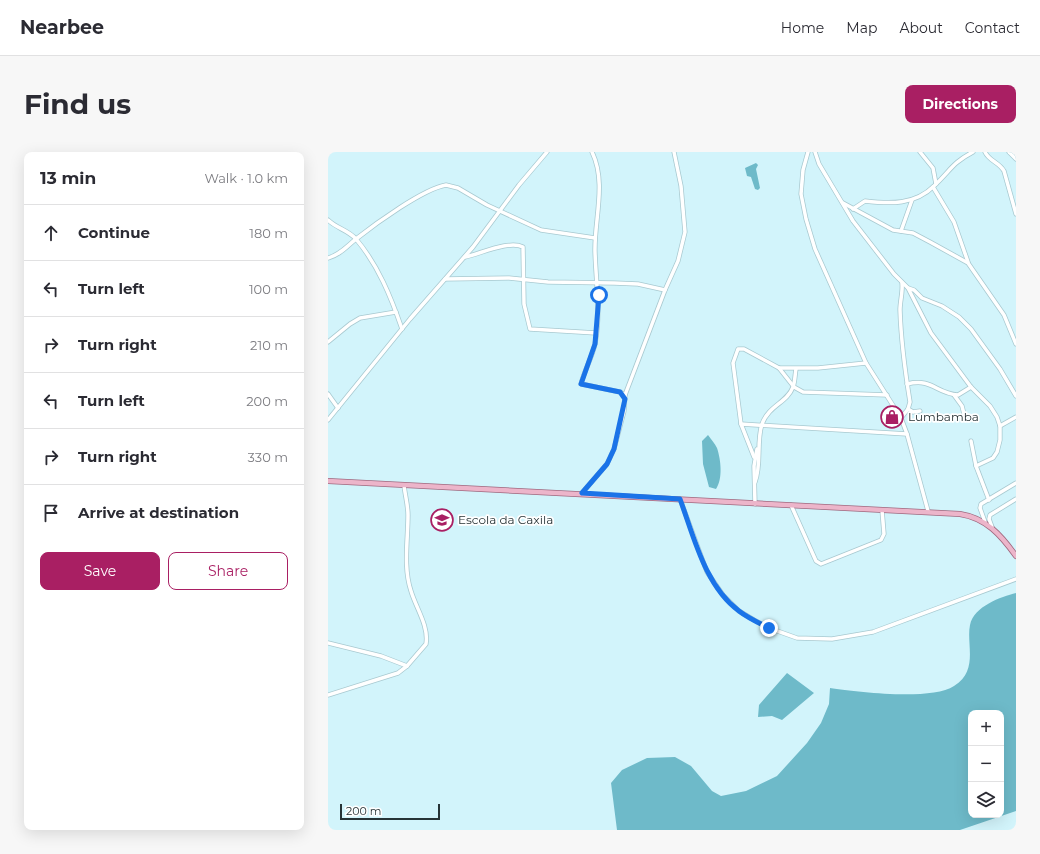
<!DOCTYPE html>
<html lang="en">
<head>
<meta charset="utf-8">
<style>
  body { margin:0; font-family:Montserrat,sans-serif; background:#f7f7f7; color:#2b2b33 }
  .controls { position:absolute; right:12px; bottom:12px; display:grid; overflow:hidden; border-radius:8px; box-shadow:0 4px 16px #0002 }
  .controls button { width:36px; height:36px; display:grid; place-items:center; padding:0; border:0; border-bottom:1px solid #e1e1e2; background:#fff; color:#2b2b33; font:20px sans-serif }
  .scale { position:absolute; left:12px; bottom:10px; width:100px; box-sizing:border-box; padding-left:4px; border:2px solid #263336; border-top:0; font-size:11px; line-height:14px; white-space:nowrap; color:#263336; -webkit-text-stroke:3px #fff; paint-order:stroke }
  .stop { position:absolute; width:12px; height:12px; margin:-9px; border:3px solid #1a73e8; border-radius:50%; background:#fff }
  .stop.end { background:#1a73e8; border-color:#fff; box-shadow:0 1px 4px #0008 }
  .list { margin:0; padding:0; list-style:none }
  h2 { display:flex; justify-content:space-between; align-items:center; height:52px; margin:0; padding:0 16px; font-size:17px }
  h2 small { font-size:13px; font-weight:400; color:#7c7c81 }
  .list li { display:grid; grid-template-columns:26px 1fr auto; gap:12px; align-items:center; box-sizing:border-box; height:56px; padding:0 16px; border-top:1px solid #e1e1e2 }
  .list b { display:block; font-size:15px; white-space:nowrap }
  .list em { font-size:13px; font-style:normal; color:#7c7c81 }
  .actions { display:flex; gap:8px; padding:12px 16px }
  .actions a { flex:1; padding:9px 0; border:1px solid #a91f63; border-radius:8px; text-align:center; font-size:14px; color:#a91f63 }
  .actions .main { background:#a91f63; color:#fff }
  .icon { flex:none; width:22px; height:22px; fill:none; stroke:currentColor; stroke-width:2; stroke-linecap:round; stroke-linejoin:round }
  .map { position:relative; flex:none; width:688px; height:678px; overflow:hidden; border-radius:8px }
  header { display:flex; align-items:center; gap:24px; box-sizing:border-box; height:56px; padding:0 20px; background:#fff; border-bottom:1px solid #e1e1e2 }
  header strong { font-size:19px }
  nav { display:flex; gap:22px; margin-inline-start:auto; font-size:14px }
  .intro { display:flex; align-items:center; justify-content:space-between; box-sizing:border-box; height:96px; padding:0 24px }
  h1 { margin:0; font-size:28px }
  .button { padding:10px 18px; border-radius:8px; background:#a91f63; color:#fff; font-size:14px; font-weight:700 }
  main { display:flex; gap:24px; padding:0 24px }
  aside { flex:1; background:#fff; border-radius:8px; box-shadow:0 4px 16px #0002 }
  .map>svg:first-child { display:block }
  .water { fill:#6ebac9; fill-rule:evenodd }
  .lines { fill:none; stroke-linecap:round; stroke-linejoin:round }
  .minor-casing { stroke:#a8c9d0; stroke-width:5 }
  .major-casing { stroke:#9f687f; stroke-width:6 }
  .minor { stroke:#fff; stroke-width:3.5 }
  .major { stroke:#ecb5ca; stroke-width:4.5 }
  .route { stroke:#1a73e8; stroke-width:5 }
  .labels { text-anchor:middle; stroke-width:3.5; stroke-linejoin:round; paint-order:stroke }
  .poi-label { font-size:12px; fill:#263336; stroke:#fff; text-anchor:start }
</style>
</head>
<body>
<header>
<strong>Nearbee</strong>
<nav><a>Home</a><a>Map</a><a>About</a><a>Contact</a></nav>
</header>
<div class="intro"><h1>Find us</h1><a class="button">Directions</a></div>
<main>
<aside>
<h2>13 min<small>Walk · 1.0 km</small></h2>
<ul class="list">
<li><svg class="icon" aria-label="ahead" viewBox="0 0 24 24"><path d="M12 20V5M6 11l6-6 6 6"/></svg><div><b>Continue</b></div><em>180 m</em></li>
<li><svg class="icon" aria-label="left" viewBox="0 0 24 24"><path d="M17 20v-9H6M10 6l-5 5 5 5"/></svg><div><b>Turn left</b></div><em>100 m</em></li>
<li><svg class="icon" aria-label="right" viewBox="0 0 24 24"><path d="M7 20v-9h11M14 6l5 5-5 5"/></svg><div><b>Turn right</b></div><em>210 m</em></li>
<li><svg class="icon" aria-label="left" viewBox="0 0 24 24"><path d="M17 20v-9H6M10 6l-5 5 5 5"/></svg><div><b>Turn left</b></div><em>200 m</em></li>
<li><svg class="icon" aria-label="right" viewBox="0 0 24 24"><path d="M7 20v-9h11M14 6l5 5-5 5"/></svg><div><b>Turn right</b></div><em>330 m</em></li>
<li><svg class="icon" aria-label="arrive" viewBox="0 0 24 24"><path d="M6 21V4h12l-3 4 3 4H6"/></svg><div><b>Arrive at destination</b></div></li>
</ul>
<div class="actions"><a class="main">Save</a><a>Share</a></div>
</aside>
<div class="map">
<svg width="688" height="678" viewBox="0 0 688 678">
  <rect width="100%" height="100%" fill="#d2f4fb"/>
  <g class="water">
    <polygon points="428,11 430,13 428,17 432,36 430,38 427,37 423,25 419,24 417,16"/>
    <path d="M380,283C383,287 387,292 389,296C393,308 395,327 388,337L381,335L375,312L374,289Z"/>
    <path d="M688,441V659L632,678H289L283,631L294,618L319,606L347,605L363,614L384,639L393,644L418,639L449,624L479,591L493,571L501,552L502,536C530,540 603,549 626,534C651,519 638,492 642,473C646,454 673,445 688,441ZM643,561H673V663H643Z"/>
    <polygon points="459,521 486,541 454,568 444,564 430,565 431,553"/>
  </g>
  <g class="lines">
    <g class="minor-casing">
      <g id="minor">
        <path d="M264,0C279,31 266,68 267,100C268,131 273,161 267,192C264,206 256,219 253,232L292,240L297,243"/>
        <polyline points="480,0 475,18 473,42 478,67 487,97 538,211 573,266 579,282 600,359"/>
        <polyline points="487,0 491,12 525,69 566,122 580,136 586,138 594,146 614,154 631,165 643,177 672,217 688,244"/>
        <polyline points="592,0 605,16 608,32"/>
        <path d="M657,0C661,9 671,10 676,19L688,62"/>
        <polyline points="681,0 688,7"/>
        <polyline points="605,35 626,70 640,110"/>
        <polyline points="515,51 565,78 585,81 602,90 640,111 676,163 688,192"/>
        <path d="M525,57L537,49C562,52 587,53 606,34C623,18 624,11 645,0"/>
        <path d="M0,68C8,76 20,78 28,87C50,113 63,145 74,177"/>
        <polyline points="573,79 584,48"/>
        <path d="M137,105C152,102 181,88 195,95L196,152L202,177L268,181"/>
        <path d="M0,106C12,103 19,94 28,87C47,72 95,37 118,33L130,36L159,53L213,78L267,86"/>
        <polyline points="117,127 181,126 220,130 286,131 310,132 337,138"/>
        <polyline points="580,136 603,181 643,235 662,254 669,265 672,274 672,288 669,300 665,306 648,314"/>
        <polyline points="0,190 22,172 32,166 68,160"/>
        <polyline points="451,216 466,235 475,240 559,243"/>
        <path d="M579,232C605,226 607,241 630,243L643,235"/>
        <polyline points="0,242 10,256"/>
        <polyline points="626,243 634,254 637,266"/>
        <polyline points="580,257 585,260 592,259"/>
        <path d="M573,266L580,257L582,250C577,219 573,189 572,158C572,149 575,140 574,131"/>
        <polyline points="0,268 82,167 145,95 191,33 219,0"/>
        <polyline points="413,272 579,282"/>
        <polyline points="672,274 688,265"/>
        <polyline points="643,289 648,314 661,348"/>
        <polyline points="426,305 413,272 405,211 410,197 416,197 451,216 490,216 538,211"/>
        <path d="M427,330C434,312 428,291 434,272C441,253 459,251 465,235C467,230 467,222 468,217"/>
        <polyline points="254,341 279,312 286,297 296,259 297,243 337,138 350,109 357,80 353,34 346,0"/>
        <polyline points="352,347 379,420 395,443 411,459 426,468 441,476 469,486 504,487 545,480 688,427"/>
        <polyline points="427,352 426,314 429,297"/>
        <polyline points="463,353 488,409 493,412 553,388 556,382 554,358"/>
        <polyline points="657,370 652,356 653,352 688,331"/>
        <polyline points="664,375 661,367 662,363 688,347"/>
        <polyline points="0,491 53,504 79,514"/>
        <path d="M0,543L70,521L79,514L98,492C101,474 88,456 83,439C75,415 80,388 80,363C80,353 77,343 76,333"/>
      </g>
    </g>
    <g class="major-casing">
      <path id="major" d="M0,329L632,362C658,366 673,383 688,404"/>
    </g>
    <use href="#minor" class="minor"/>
    <use href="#major" class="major"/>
  </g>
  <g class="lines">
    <path class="route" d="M271,143L267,192L253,232L292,240L297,247L286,297L279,312L254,341L352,347C366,385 377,434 411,459C420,466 431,471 441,476"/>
  </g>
  <defs>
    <g id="shop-ring" transform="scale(1.15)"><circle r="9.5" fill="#fff" stroke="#a91f63" stroke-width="1.5"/><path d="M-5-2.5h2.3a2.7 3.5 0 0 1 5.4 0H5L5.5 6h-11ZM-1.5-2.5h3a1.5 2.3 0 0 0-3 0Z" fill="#a91f63"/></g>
    <g id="school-ring" transform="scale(1.15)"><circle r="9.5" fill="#fff" stroke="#a91f63" stroke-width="1.5"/><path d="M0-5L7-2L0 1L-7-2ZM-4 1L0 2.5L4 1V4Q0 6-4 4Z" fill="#a91f63"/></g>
  </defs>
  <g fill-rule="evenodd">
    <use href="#shop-ring" x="564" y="265"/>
    <use href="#school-ring" x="114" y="368"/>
  </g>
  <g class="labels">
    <g class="poi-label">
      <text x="580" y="269">Lumbamba</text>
      <text x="130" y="372">Escola da Caxila</text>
    </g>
  </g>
</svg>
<div class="controls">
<button>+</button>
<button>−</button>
<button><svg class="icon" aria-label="layers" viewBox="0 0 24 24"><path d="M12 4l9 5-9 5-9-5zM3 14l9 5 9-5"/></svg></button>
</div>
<div class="scale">200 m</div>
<div class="stop" style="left:271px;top:143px"></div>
<div class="stop end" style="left:441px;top:476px"></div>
</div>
</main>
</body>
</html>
